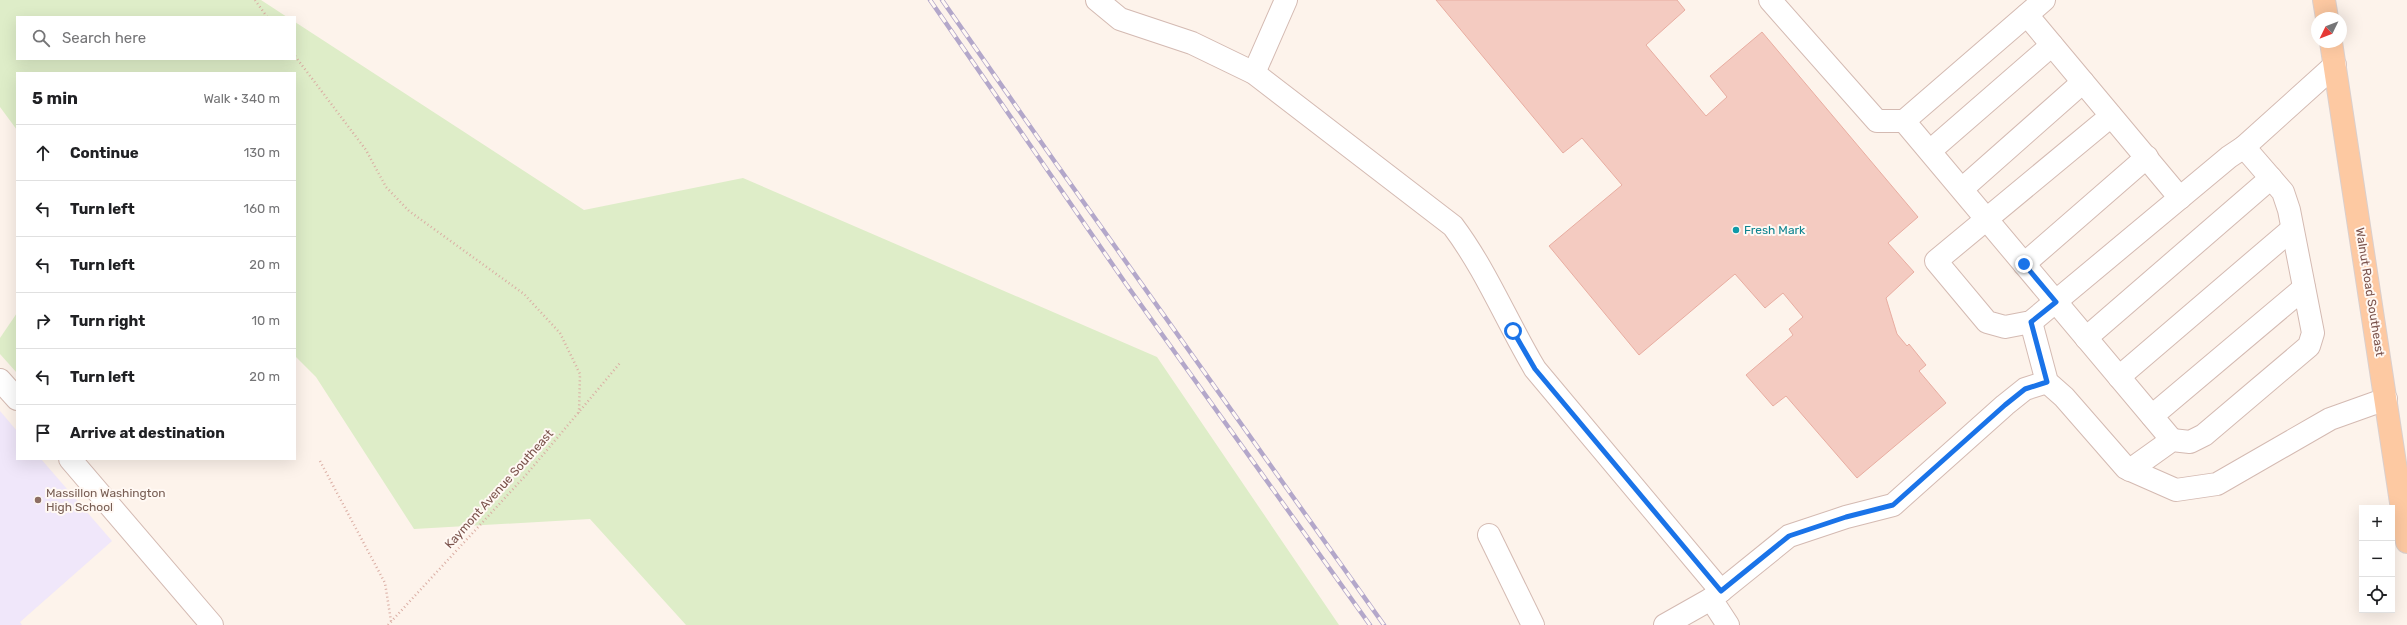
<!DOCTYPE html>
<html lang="en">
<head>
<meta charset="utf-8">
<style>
  body { margin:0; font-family:Rubik,sans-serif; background:#f6f6f6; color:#202124 }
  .controls { position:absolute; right:12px; bottom:12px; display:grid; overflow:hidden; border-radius:0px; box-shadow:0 4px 16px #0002 }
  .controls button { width:36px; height:36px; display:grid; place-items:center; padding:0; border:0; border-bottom:1px solid #e0e0e0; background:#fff; color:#202124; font:20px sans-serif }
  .compass { position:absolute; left:2311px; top:12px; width:36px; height:36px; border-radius:50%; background:#fff; box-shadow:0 4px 16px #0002; rotate:227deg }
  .stop { position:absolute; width:12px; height:12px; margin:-9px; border:3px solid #1a73e8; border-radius:50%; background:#fff }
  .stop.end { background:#1a73e8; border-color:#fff; box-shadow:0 1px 4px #0008 }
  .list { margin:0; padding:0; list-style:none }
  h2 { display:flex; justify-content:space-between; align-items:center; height:52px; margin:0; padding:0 16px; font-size:17px }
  h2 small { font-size:13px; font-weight:400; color:#757577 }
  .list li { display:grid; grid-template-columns:26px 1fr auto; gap:12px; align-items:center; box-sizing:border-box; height:56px; padding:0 16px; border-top:1px solid #e0e0e0 }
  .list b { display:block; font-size:15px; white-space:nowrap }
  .list em { font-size:13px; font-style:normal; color:#757577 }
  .icon { flex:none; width:22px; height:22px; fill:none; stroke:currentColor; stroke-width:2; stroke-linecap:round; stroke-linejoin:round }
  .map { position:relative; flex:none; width:2407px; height:625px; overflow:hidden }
  .search { position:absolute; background:#fff; box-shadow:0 4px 16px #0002; left:16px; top:16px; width:280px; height:44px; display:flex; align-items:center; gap:10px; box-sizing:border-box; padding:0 14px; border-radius:0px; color:#757577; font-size:15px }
  .panel { position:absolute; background:#fff; box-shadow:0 4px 16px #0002; left:16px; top:72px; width:280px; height:388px; border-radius:0px }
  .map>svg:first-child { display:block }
  .education { fill:#f0e7fa }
  .green { fill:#deedc8 }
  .building { fill:#f4cbc1; stroke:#e8ada1 }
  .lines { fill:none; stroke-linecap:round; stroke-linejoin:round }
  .minor-casing { stroke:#d4bab2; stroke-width:24 }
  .major-casing { stroke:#dacfcd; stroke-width:24 }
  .path { stroke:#daada3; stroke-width:2.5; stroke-dasharray:1 3; stroke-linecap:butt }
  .minor { stroke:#fff; stroke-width:22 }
  .major { stroke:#fdc9a2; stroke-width:22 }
  .rail-casing { stroke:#b3a7ca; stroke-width:4.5 }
  .rail { stroke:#fff8f3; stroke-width:3; stroke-dasharray:9; stroke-linecap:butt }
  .route { stroke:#1a73e8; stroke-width:5 }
  .culture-dot { fill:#0f9aa8; stroke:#fff8f3; stroke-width:1.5 }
  .education-dot { fill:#8d6e63; stroke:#fff8f3; stroke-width:1.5 }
  .labels { text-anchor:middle; stroke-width:4; stroke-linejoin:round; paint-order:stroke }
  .culture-label { font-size:12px; fill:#0d838f; stroke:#fff8f3; text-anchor:start }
  .street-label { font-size:12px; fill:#7b534c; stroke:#fff8f3 }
  .education-label { font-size:12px; fill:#785e54; stroke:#fff8f3; text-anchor:start }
</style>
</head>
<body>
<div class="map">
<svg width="2407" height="625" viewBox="0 0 2407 625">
  <rect width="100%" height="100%" fill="#fdf3eb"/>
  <polygon class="education" points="0,411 17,431 17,459 41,459 112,541 20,622 22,625 0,625"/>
  <g class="green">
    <polygon points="0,0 261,0 287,17 17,17 17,59 295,59 295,22 584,210 743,178 1157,357 1339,625 686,625 590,519 414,529 316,377 295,356 295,73 17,73 17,130 0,107"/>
    <polygon points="17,313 17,373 0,354 0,338"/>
  </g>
  <polygon class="building" points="1436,0 1677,0 1685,10 1646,45 1706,116 1727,97 1710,76 1762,32 1918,217 1888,243 1914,272 1886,298 1897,334 1907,346 1909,344 1926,365 1919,371 1946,403 1857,478 1786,396 1773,406 1746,375 1793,335 1789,329 1803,317 1783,293 1765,308 1735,274 1639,355 1549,246 1622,185 1582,138 1563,153"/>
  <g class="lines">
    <g class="minor-casing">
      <g id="minor">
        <path d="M1097,0L1120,19L1192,43L1254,73L1453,226C1486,270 1507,322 1535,369L1721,591"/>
        <polyline points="1770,0 1877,121 1904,121 2044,0"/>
        <polyline points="2027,15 2180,198"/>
        <polyline points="1254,73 1286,0"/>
        <polyline points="2111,116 1936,261 1987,322 2005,327 2031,322 2229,157 2244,147 2283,192 2289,210 2313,333 2309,346 2204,435 2190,442 2172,440 2130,470"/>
        <polyline points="1904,121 2172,440"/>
        <polyline points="2244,147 2335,65"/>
        <polyline points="1930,151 2052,45"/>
        <polyline points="1962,189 2083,82"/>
        <polyline points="2024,264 2147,157"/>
        <polyline points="2031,322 2047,382 2064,397 2126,468 2176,490 2217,484 2330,419 2386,399"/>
        <polyline points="2086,338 2271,178"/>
        <polyline points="2119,377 2292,229"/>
        <polyline points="0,380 17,399"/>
        <polyline points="2152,416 2304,288"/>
        <polyline points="70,459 212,625"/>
        <polyline points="1489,535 1533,625"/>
        <polyline points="1711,599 1728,625"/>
        <polyline points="1665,625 1711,599 1789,536 1846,517 1893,505 2005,405 2025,389 2047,382"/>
      </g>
    </g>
    <g class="major-casing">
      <g id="major">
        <polyline points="2324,0 2327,18"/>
        <polyline points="2331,42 2407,542"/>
      </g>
    </g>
    <g class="path">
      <polyline points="255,0 267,17"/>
      <polyline points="295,56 366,150 386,187 409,211 524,294 560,333 580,374 579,413"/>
      <polyline points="320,461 385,583 391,621"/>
      <polyline points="388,625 526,475 620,363"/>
    </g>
    <use href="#minor" class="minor"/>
    <use href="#major" class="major"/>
    <g class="rail-casing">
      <g id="rail">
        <polyline points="930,0 1126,284 1370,625"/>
        <polyline points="942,0 1055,162 1384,625"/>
      </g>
    </g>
    <use href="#rail" class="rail"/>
  </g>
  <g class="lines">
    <polyline class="route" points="1513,331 1535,369 1721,591 1789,536 1846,517 1893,505 2005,405 2025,389 2047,382 2031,322 2056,302 2024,264"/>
  </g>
  <circle class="culture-dot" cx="1736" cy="230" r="4"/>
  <circle class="education-dot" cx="38" cy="500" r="4"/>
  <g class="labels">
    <g class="culture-label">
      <text x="1744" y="234">Fresh Mark</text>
    </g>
    <g class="street-label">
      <text transform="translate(2370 292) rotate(81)" y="4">Walnut Road Southeast</text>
      <text transform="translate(499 489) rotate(-48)" y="4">Kaymont Avenue Southeast</text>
    </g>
    <g class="education-label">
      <text x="46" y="497">Massillon Washington<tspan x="46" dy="14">High School</tspan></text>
    </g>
  </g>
</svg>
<div class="controls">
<button>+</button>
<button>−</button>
<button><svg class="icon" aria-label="locate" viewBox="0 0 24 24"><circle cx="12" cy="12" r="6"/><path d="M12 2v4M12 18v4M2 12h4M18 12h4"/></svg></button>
</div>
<svg class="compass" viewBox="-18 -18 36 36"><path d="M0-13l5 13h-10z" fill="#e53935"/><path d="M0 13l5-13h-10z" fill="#757577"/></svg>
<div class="stop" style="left:1513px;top:331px"></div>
<div class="stop end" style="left:2024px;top:264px"></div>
<div class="search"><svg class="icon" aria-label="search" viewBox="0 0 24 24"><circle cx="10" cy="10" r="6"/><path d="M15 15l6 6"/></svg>Search here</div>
<section class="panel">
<h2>5 min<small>Walk · 340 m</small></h2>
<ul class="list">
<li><svg class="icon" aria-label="ahead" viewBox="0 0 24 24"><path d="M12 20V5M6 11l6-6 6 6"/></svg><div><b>Continue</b></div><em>130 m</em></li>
<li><svg class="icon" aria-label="left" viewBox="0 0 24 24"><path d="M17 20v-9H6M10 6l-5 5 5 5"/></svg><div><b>Turn left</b></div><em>160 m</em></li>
<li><svg class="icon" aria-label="left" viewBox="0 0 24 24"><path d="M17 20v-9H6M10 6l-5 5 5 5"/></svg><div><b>Turn left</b></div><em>20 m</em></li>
<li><svg class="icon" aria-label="right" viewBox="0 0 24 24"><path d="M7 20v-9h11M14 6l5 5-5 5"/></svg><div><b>Turn right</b></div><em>10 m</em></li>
<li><svg class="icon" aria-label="left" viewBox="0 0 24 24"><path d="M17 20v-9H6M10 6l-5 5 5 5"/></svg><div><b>Turn left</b></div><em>20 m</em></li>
<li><svg class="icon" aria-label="arrive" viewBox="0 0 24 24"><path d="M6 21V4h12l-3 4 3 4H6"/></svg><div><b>Arrive at destination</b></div></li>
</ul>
</section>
</div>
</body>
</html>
